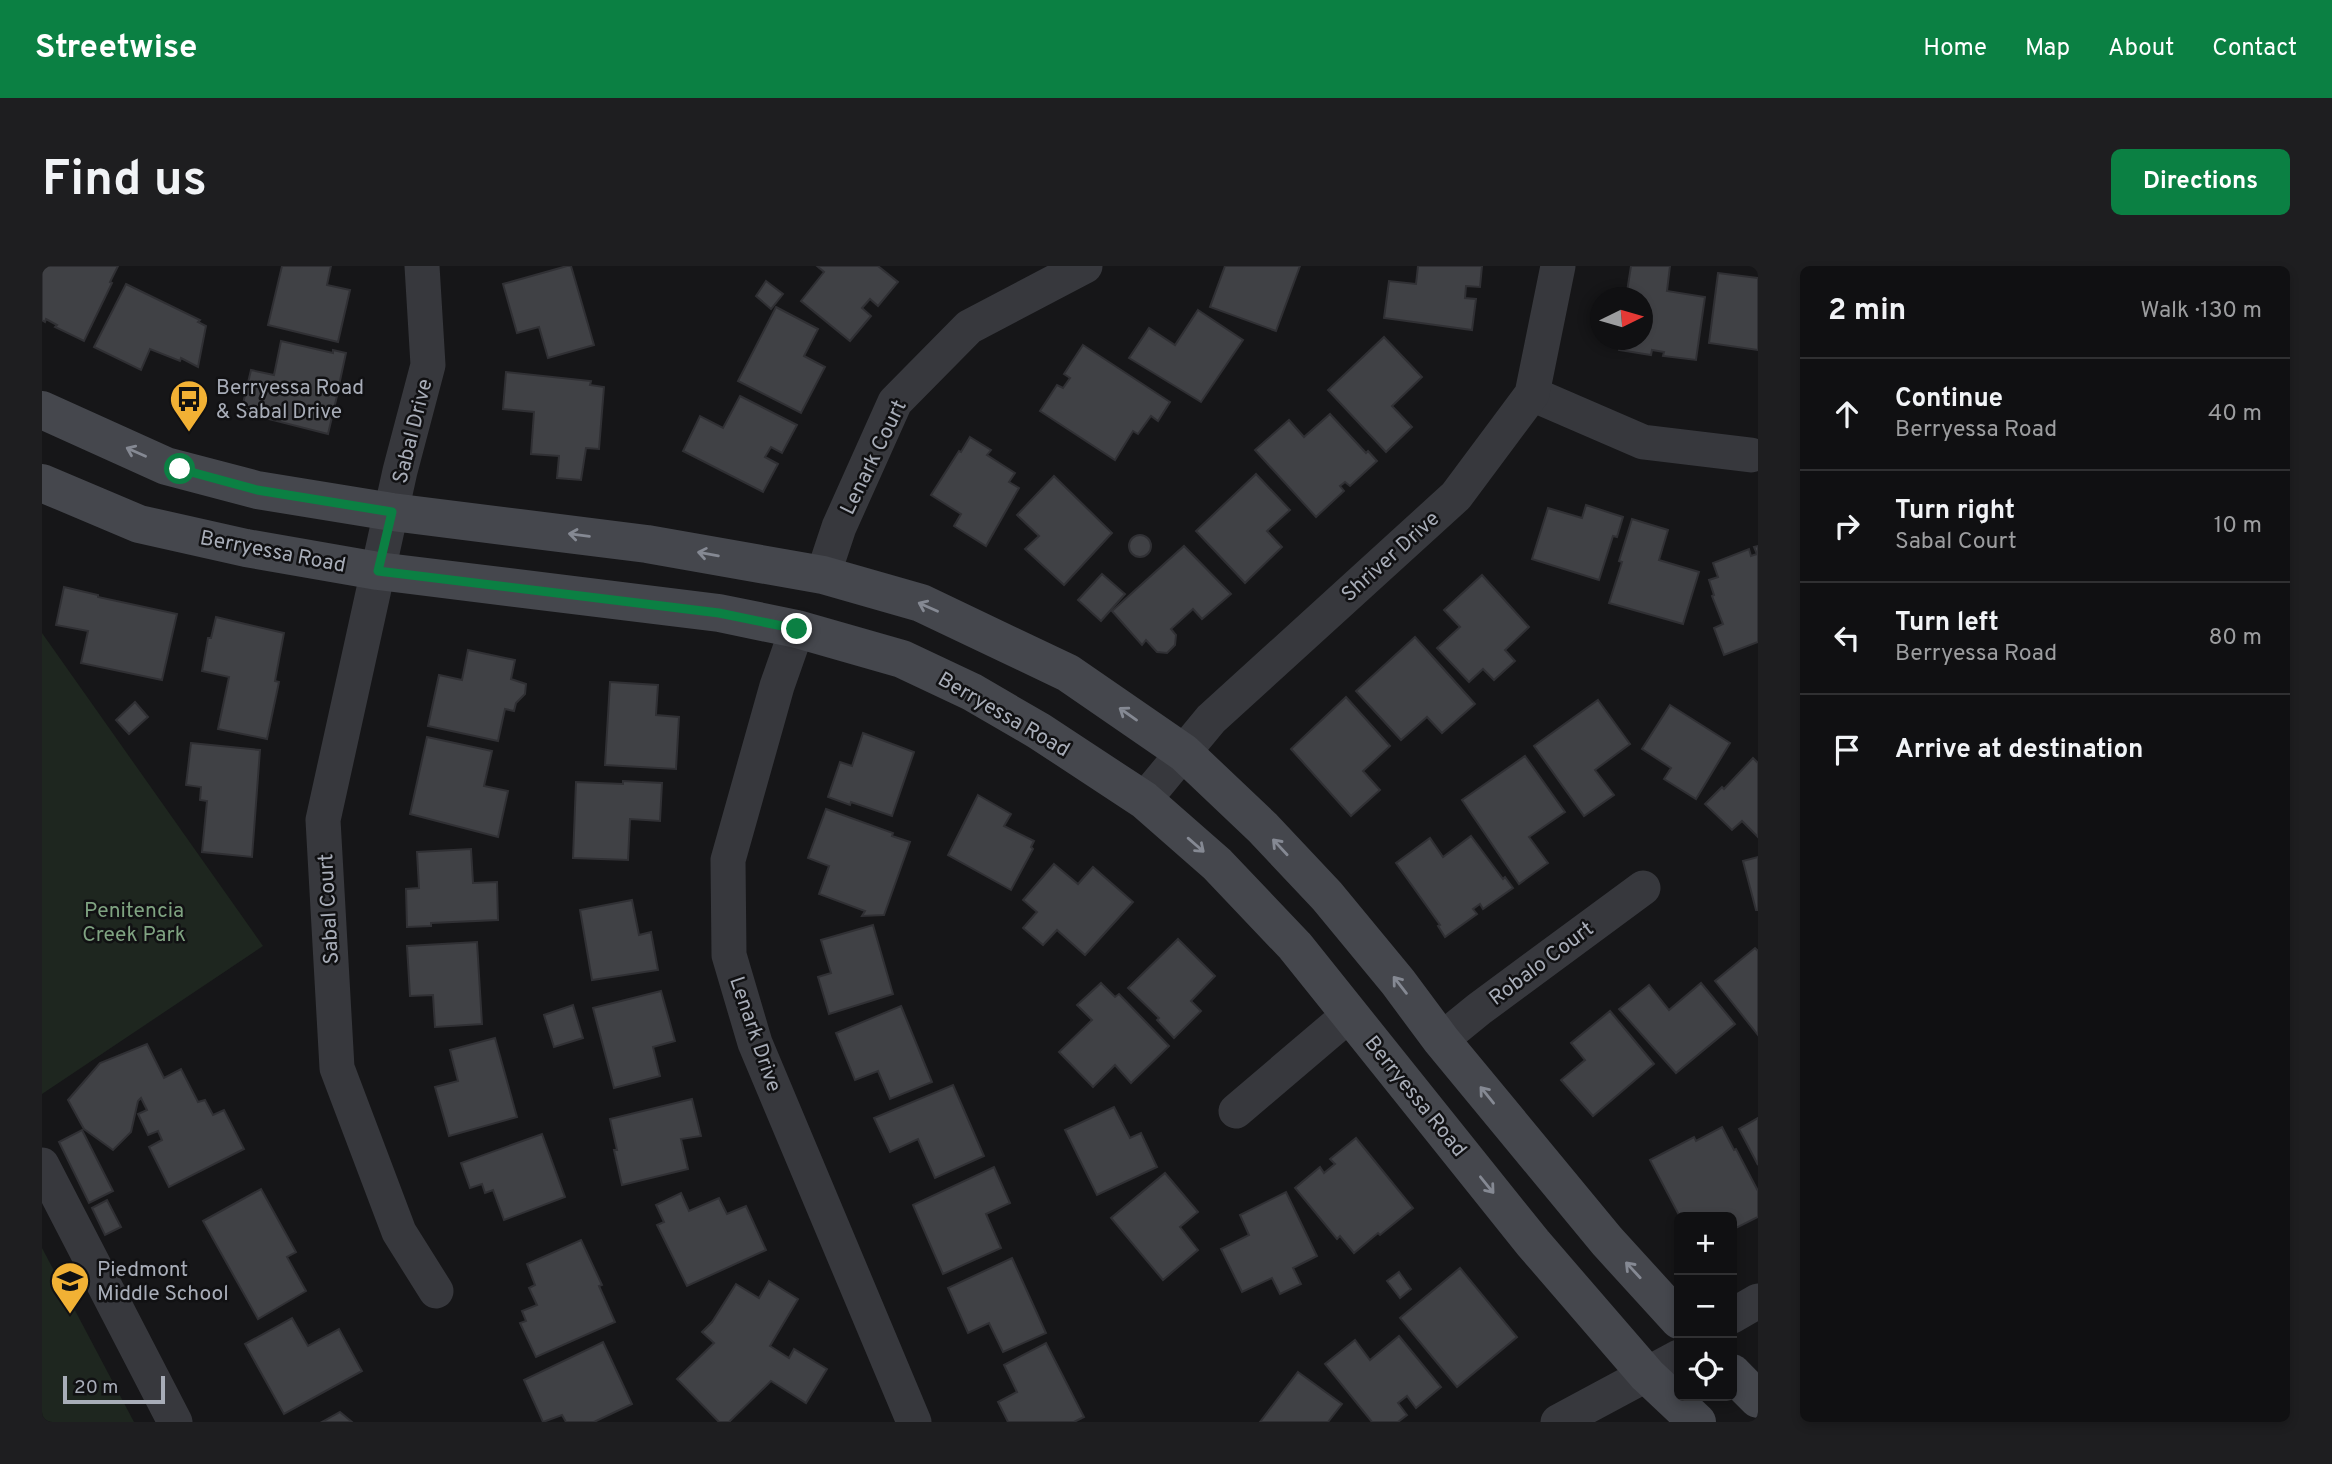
<!DOCTYPE html>
<html lang="en">
<head>
<meta charset="utf-8">
<style>
  body { margin:0; font-family:Overpass,sans-serif; background:#1e1e20; color:#f1f3f6 }
  .controls { position:absolute; right:21px; bottom:21px; display:grid; overflow:hidden; border-radius:10px; box-shadow:0 4px 10px #0003 }
  .controls button { width:63px; height:63px; display:grid; place-items:center; padding:0; border:0; border-bottom:2px solid #303032; background:#101012; color:#f1f3f6; font:35px sans-serif }
  .compass { position:absolute; left:1548px; top:21px; width:63px; height:63px; border-radius:50%; background:#101012; box-shadow:0 4px 10px #0003; rotate:85deg }
  .scale { position:absolute; left:21px; bottom:18px; width:102px; box-sizing:border-box; padding-left:7px; border:4px solid #a8adb8; border-top:0; font-size:19px; line-height:24px; white-space:nowrap; color:#a8adb8; -webkit-text-stroke:5px #111113; paint-order:stroke }
  .stop { position:absolute; width:21px; height:21px; margin:-16px; border:5px solid #0b8043; border-radius:50%; background:#fff }
  .stop.end { background:#0b8043; border-color:#fff; box-shadow:0 2px 7px #0008 }
  .list { margin:0; padding:0; list-style:none }
  h2 { display:flex; justify-content:space-between; align-items:center; height:91px; margin:0; padding:0 28px; font-size:30px }
  h2 small { font-size:23px; font-weight:400; color:#9c9d9f }
  .list li { display:grid; grid-template-columns:46px 1fr auto; gap:21px; align-items:center; box-sizing:border-box; height:112px; padding:0 28px; border-top:2px solid #303032 }
  .list b { display:block; font-size:26px; white-space:nowrap }
  .list p { margin:0; font-size:23px; white-space:nowrap; color:#9c9d9f }
  .list em { font-size:23px; font-style:normal; color:#9c9d9f }
  .icon { flex:none; width:38px; height:38px; fill:none; stroke:currentColor; stroke-width:2; stroke-linecap:round; stroke-linejoin:round }
  .map { position:relative; flex:none; width:1716px; height:1156px; overflow:hidden; border-radius:10px }
  header { display:flex; align-items:center; gap:42px; box-sizing:border-box; height:98px; padding:0 35px; background:#0b8043; color:#fff }
  header strong { font-size:33px }
  nav { display:flex; gap:38px; margin-inline-start:auto; font-size:24px }
  .intro { display:flex; align-items:center; justify-content:space-between; box-sizing:border-box; height:168px; padding:0 42px }
  h1 { margin:0; font-size:49px }
  .button { padding:18px 32px; border-radius:10px; background:#0b8043; color:#fff; font-size:24px; font-weight:700 }
  main { display:flex; gap:42px; padding:0 42px }
  aside { flex:1; background:#101012; border-radius:10px; box-shadow:0 4px 10px #0003 }
  .map>svg:first-child { display:block }
  .green { fill:#1e261f }
  .building { fill:#404145; stroke:#303034; stroke-width:2 }
  .lines { fill:none; stroke-linecap:round; stroke-linejoin:round }
  .minor { stroke:#37383d; stroke-width:35 }
  .secondary { stroke:#45474d; stroke-width:38 }
  .oneway { stroke:#858993 }
  .route { stroke:#0b8043; stroke-width:9 }
  .labels { text-anchor:middle; stroke-width:5; stroke-linejoin:round; paint-order:stroke }
  .poi-label { font-size:21px; fill:#a8adb8; stroke:#111113; text-anchor:start }
  .street-label { font-size:21px; fill:#a8adb8; stroke:#111113 }
  .park-label { font-size:21px; fill:#7fa381; stroke:#111113 }
</style>
</head>
<body>
<header>
<strong>Streetwise</strong>
<nav><a>Home</a><a>Map</a><a>About</a><a>Contact</a></nav>
</header>
<div class="intro"><h1>Find us</h1><a class="button">Directions</a></div>
<main>
<div class="map">
<svg width="1716" height="1156" viewBox="0 0 1716 1156">
  <rect width="100%" height="100%" fill="#161618"/>
  <g class="green">
    <polygon points="0,367 221,680 0,828"/>
    <polygon points="0,982 92,1156 0,1156"/>
  </g>
  <g class="building">
    <polygon points="0,0 76,0 68,16 70,17 42,75 13,61 15,59 4,53 3,56 0,54"/>
    <polygon points="240,0 289,0 285,19 308,24 296,76 226,59"/>
    <polygon points="525,0 529,0 552,79 506,92 497,61 475,67 461,18"/>
    <polygon points="775,0 836,0 856,16 836,40 828,33 820,42 829,50 808,75 759,35 782,6"/>
    <polygon points="1183,0 1258,0 1234,65 1168,41"/>
    <polygon points="1376,0 1440,0 1438,21 1424,20 1423,32 1434,33 1430,64 1342,52 1347,15 1374,18"/>
    <polygon points="1589,0 1628,0 1625,25 1663,31 1654,94 1621,90 1622,86 1610,84 1609,89 1577,84 1578,74 1601,74 1601,32 1584,32"/>
    <polygon points="1676,7 1716,12 1716,84 1667,77"/>
    <polygon points="724,15 741,28 729,43 714,30"/>
    <polygon points="84,18 158,54 156,56 164,60 156,101 139,92 138,95 108,83 99,104 52,81"/>
    <polygon points="734,41 776,63 762,90 783,101 759,147 696,115"/>
    <polygon points="1156,44 1201,74 1159,136 1087,92 1107,62 1133,79"/>
    <polygon points="1342,71 1380,111 1350,140 1370,161 1344,186 1286,124"/>
    <polygon points="239,75 291,87 291,84 304,87 296,124 290,122 288,128 295,130 286,168 199,146 209,104 232,109"/>
    <polygon points="1041,79 1128,136 1116,155 1109,150 1096,168 1091,165 1073,194 998,145 1015,119 1021,122 1028,112 1022,108"/>
    <polygon points="464,106 549,115 548,119 562,121 557,183 544,182 539,214 515,212 517,190 489,188 492,146 461,143"/>
    <polygon points="698,130 755,159 740,187 729,181 723,191 736,198 721,226 641,185 658,150 681,162"/>
    <polygon points="1288,148 1324,187 1326,185 1335,195 1308,220 1303,216 1298,220 1302,225 1274,251 1213,184 1247,154 1262,171"/>
    <polygon points="928,171 949,184 945,189 973,207 967,216 977,222 944,280 912,260 919,248 889,229 917,185 919,186"/>
    <polygon points="1214,208 1248,244 1225,265 1240,281 1203,317 1154,265"/>
    <polygon points="1012,210 1070,267 1022,319 983,283 997,270 975,249"/>
    <polygon points="1544,239 1581,251 1575,271 1571,270 1557,314 1490,293 1506,242 1540,252"/>
    <polygon points="1590,253 1626,264 1617,294 1657,306 1641,358 1567,337 1580,296 1577,295"/>
    <circle cx="1098" cy="280" r="11"/>
    <polygon points="1142,280 1189,328 1160,353 1151,343 1129,363 1134,369 1133,379 1125,387 1115,386 1104,374 1100,379 1070,345"/>
    <polygon points="1716,280 1716,376 1682,389 1672,362 1681,358 1670,330 1672,329 1667,314 1676,311 1671,297 1707,283 1709,290 1715,288 1712,281"/>
    <polygon points="1060,308 1083,328 1059,355 1036,334"/>
    <polygon points="1440,309 1487,361 1463,384 1473,395 1452,414 1441,403 1427,416 1395,382 1418,361 1402,344"/>
    <polygon points="22,321 56,329 56,331 135,348 120,414 39,397 46,365 14,359"/>
    <polygon points="174,351 242,367 233,415 237,416 225,473 176,463 187,411 160,405 166,372 169,372"/>
    <polygon points="1373,371 1433,438 1400,467 1385,451 1359,474 1314,425"/>
    <polygon points="426,384 473,394 469,413 484,418 483,428 474,437 472,445 463,443 456,475 386,460 397,409 420,414"/>
    <polygon points="568,416 616,419 614,449 637,451 634,503 563,499"/>
    <polygon points="1304,431 1348,480 1321,505 1338,524 1309,550 1249,483"/>
    <polygon points="1556,434 1588,478 1553,504 1572,529 1542,550 1492,480"/>
    <polygon points="93,436 106,451 87,468 74,454"/>
    <polygon points="1628,439 1688,477 1654,533 1622,513 1629,502 1600,483"/>
    <polygon points="821,467 872,486 850,550 809,536 808,539 786,531 798,496 810,500"/>
    <polygon points="385,471 450,485 442,520 466,525 456,571 368,548"/>
    <polygon points="149,477 218,484 210,591 160,586 165,535 158,534 159,521 144,519"/>
    <polygon points="1483,490 1523,546 1487,571 1506,597 1477,618 1420,534"/>
    <polygon points="1711,492 1716,497 1716,571 1700,555 1690,564 1663,538 1680,521 1682,523"/>
    <polygon points="581,515 620,517 618,555 588,553 586,594 531,592 534,516 581,518"/>
    <polygon points="936,529 969,548 962,560 992,575 989,581 991,583 969,624 906,589"/>
    <polygon points="784,543 851,567 850,570 868,576 842,649 820,650 823,645 777,628 787,600 766,592"/>
    <polygon points="1429,570 1461,613 1463,611 1471,622 1441,643 1438,638 1431,643 1435,648 1403,671 1396,660 1398,659 1354,597 1388,572 1401,591"/>
    <polygon points="429,583 431,617 455,616 456,654 389,657 389,660 365,661 364,623 377,622 375,586"/>
    <polygon points="1716,591 1716,644 1714,644 1701,595"/>
    <polygon points="1012,598 1036,618 1051,601 1091,636 1043,689 1015,664 1001,679 981,662 995,646 981,634"/>
    <polygon points="590,634 597,669 609,666 616,704 550,714 538,644"/>
    <polygon points="831,659 851,728 787,748 776,711 789,707 779,674"/>
    <polygon points="1136,673 1173,710 1149,735 1159,745 1132,772 1115,754 1117,752 1086,722"/>
    <polygon points="435,676 440,758 393,761 391,729 368,730 365,680"/>
    <polygon points="1713,682 1716,685 1716,769 1673,715"/>
    <polygon points="1059,717 1073,731 1077,728 1127,780 1089,817 1073,799 1051,821 1017,786 1050,754 1035,739"/>
    <polygon points="1659,717 1693,758 1634,807 1577,743 1607,719 1627,744"/>
    <polygon points="619,725 633,775 611,781 618,810 572,822 551,742"/>
    <polygon points="531,739 541,772 512,781 502,749"/>
    <polygon points="859,740 890,816 848,833 836,805 813,814 794,767"/>
    <polygon points="1568,745 1612,798 1551,850 1519,814 1543,794 1529,777"/>
    <polygon points="453,772 475,851 407,870 393,821 416,815 408,784"/>
    <polygon points="105,778 122,812 139,803 156,836 163,834 171,849 182,844 202,883 127,921 107,881 120,874 116,865 106,869 96,848 105,844 99,832 96,835 89,866 71,884 42,863 26,834 58,797"/>
    <polygon points="911,819 942,890 893,912 876,873 848,886 832,852"/>
    <polygon points="650,833 659,870 639,873 646,903 580,919 572,884 575,884 568,853"/>
    <polygon points="1072,841 1088,872 1099,867 1115,901 1055,929 1023,864"/>
    <polygon points="1716,852 1716,899 1697,863"/>
    <polygon points="1680,861 1692,884 1694,883 1716,925 1716,951 1690,964 1690,951 1671,951 1669,948 1662,951 1638,951 1608,894 1652,871 1654,875"/>
    <polygon points="40,864 71,925 47,937 17,876"/>
    <polygon points="500,868 523,931 462,954 451,924 443,927 440,918 428,922 419,897"/>
    <polygon points="1314,872 1371,942 1338,969 1336,967 1312,987 1298,970 1295,973 1253,922 1278,901 1282,907 1293,898 1288,893"/>
    <polygon points="952,901 968,937 944,948 959,982 901,1008 871,939"/>
    <polygon points="1123,907 1156,946 1138,961 1156,984 1121,1014 1069,952"/>
    <polygon points="219,923 254,986 245,991 264,1025 216,1053 161,955"/>
    <polygon points="1244,926 1275,990 1251,1002 1259,1018 1238,1028 1230,1012 1200,1026 1179,983 1207,969 1198,949"/>
    <polygon points="639,927 647,945 677,932 685,948 704,940 724,984 645,1020 615,959 622,956 614,939"/>
    <polygon points="65,934 79,961 63,969 50,942"/>
    <polygon points="539,974 560,1019 557,1020 573,1056 494,1091 478,1057 484,1055 480,1045 495,1039 487,1022 493,1019 485,998"/>
    <polygon points="970,992 1004,1067 961,1086 947,1057 926,1067 906,1022"/>
    <polygon points="1418,1002 1475,1071 1415,1121 1358,1052"/>
    <polygon points="1357,1006 1369,1023 1358,1032 1345,1015"/>
    <polygon points="727,1015 756,1033 728,1080 747,1092 752,1083 785,1103 764,1137 729,1115 687,1156 677,1156 635,1113 672,1077 660,1066 670,1056 694,1018 717,1032"/>
    <polygon points="250,1052 266,1080 297,1063 320,1105 242,1148 203,1078"/>
    <polygon points="1357,1070 1399,1121 1374,1142 1365,1130 1356,1137 1365,1149 1356,1156 1330,1156 1283,1098 1313,1074 1328,1094"/>
    <polygon points="561,1076 590,1138 552,1156 524,1156 520,1149 501,1156 482,1114"/>
    <polygon points="1004,1077 1042,1151 1032,1156 966,1156 956,1136 975,1126 962,1099"/>
    <polygon points="1256,1106 1300,1138 1286,1156 1218,1156"/>
    <polygon points="298,1146 310,1156 280,1156"/>
  </g>
  <g class="lines">
    <g class="minor">
      <polyline points="380,0 386,99 358,205 281,554 295,802 357,966 394,1025"/>
      <polyline points="1490,128 1601,176 1709,189"/>
      <polyline points="781,309 797,261 853,136 927,61 1043,0"/>
      <polyline points="755,363 735,420 686,594 687,689 713,777 872,1156"/>
      <polyline points="1102,534 1169,453 1414,230 1490,128 1516,0"/>
      <polyline points="1399,774 1437,743 1601,622"/>
      <polyline points="1194,845 1308,748"/>
      <polyline points="0,899 133,1156"/>
      <polyline points="1690,1050 1716,1035"/>
      <polyline points="1516,1156 1637,1091"/>
    </g>
    <g class="secondary">
      <polyline points="0,144 124,200 215,224 350,246 605,278 781,309 879,337 1026,407 1142,487 1221,562 1285,630 1356,716 1399,774 1565,975 1637,1054"/>
      <polyline points="0,217 97,258 204,282 336,305 677,347 755,363 860,393 930,426 997,465 1102,534 1175,598 1253,680 1491,977 1605,1109 1655,1156"/>
      <polyline points="1690,1107 1716,1133"/>
    </g>
  </g>
  <defs><path id="oneway-shaft" d="M-6 0H5M1.5-3L5.5 0L1.5 3" fill="none" stroke-width="1.6" stroke-linecap="round" stroke-linejoin="round" transform="scale(1.75)"/></defs>
  <g class="oneway">
    <use href="#oneway-shaft" transform="translate(94 186) rotate(-156)"/>
    <use href="#oneway-shaft" transform="translate(537 269) rotate(-173)"/>
    <use href="#oneway-shaft" transform="translate(666 288) rotate(-170)"/>
    <use href="#oneway-shaft" transform="translate(886 341) rotate(-156)"/>
    <use href="#oneway-shaft" transform="translate(1086 448) rotate(-145)"/>
    <use href="#oneway-shaft" transform="translate(1154 579) rotate(41)"/>
    <use href="#oneway-shaft" transform="translate(1238 581) rotate(-133)"/>
    <use href="#oneway-shaft" transform="translate(1358 719) rotate(-128)"/>
    <use href="#oneway-shaft" transform="translate(1445 829) rotate(-129)"/>
    <use href="#oneway-shaft" transform="translate(1445 919) rotate(51)"/>
    <use href="#oneway-shaft" transform="translate(1591 1004) rotate(-133)"/>
  </g>
  <g class="lines">
    <polyline class="route" points="138,203 215,224 350,246 336,305 677,347 755,363"/>
  </g>
  <defs>
    <g id="bus-pin" transform="scale(2.0125)"><path d="M0 17L-7.5 6A9.5 9.5 0 1 1 7.5 6Z" fill="#f2b134" stroke="#111113"/><path d="M-5-6H5V4H4V6H2V4H-2V6H-4V4H-5ZM-3.5-4V0h7V-4ZM-3.5 1.2v1.5H-2V1.2ZM2 1.2v1.5H3.5V1.2Z" fill="#111"/></g>
    <g id="school-pin" transform="scale(2.0125)"><path d="M0 17L-7.5 6A9.5 9.5 0 1 1 7.5 6Z" fill="#f2b134" stroke="#111113"/><path d="M0-5L7-2L0 1L-7-2ZM-4 1L0 2.5L4 1V4Q0 6-4 4Z" fill="#111"/></g>
  </defs>
  <g fill-rule="evenodd">
    <use href="#bus-pin" x="147" y="133"/>
    <use href="#school-pin" x="28" y="1015"/>
  </g>
  <g class="labels">
    <g class="poi-label">
      <text x="174" y="128">Berryessa Road<tspan x="174" dy="24">&amp; Sabal Drive</tspan></text>
      <text x="55" y="1010">Piedmont<tspan x="55" dy="24">Middle School</tspan></text>
    </g>
    <g class="street-label">
      <text transform="translate(370 165) rotate(-76)" y="7">Sabal Drive</text>
      <text transform="translate(831 191) rotate(-64)" y="7">Lenark Court</text>
      <text transform="translate(231 285) rotate(11)" y="7">Berryessa Road</text>
      <text transform="translate(1348 290) rotate(-42)" y="7">Shriver Drive</text>
      <text transform="translate(962 448) rotate(30)" y="7">Berryessa Road</text>
      <text transform="translate(286 643) rotate(-93)" y="7">Sabal Court</text>
      <text transform="translate(1499 697) rotate(-37)" y="7">Robalo Court</text>
      <text transform="translate(714 768) rotate(71)" y="7">Lenark Drive</text>
      <text transform="translate(1374 830) rotate(51)" y="7">Berryessa Road</text>
    </g>
    <g class="park-label">
      <text x="92" y="651">Penitencia<tspan x="92" dy="24">Creek Park</tspan></text>
    </g>
  </g>
</svg>
<div class="controls">
<button>+</button>
<button>−</button>
<button><svg class="icon" aria-label="locate" viewBox="0 0 24 24"><circle cx="12" cy="12" r="6"/><path d="M12 2v4M12 18v4M2 12h4M18 12h4"/></svg></button>
</div>
<svg class="compass" viewBox="-18 -18 36 36"><path d="M0-13l5 13h-10z" fill="#e53935"/><path d="M0 13l5-13h-10z" fill="#9c9d9f"/></svg>
<div class="scale">20 m</div>
<div class="stop" style="left:138px;top:203px"></div>
<div class="stop end" style="left:755px;top:363px"></div>
</div>
<aside>
<h2>2 min<small>Walk · 130 m</small></h2>
<ul class="list">
<li><svg class="icon" aria-label="ahead" viewBox="0 0 24 24"><path d="M12 20V5M6 11l6-6 6 6"/></svg><div><b>Continue</b><p>Berryessa Road</p></div><em>40 m</em></li>
<li><svg class="icon" aria-label="right" viewBox="0 0 24 24"><path d="M7 20v-9h11M14 6l5 5-5 5"/></svg><div><b>Turn right</b><p>Sabal Court</p></div><em>10 m</em></li>
<li><svg class="icon" aria-label="left" viewBox="0 0 24 24"><path d="M17 20v-9H6M10 6l-5 5 5 5"/></svg><div><b>Turn left</b><p>Berryessa Road</p></div><em>80 m</em></li>
<li><svg class="icon" aria-label="arrive" viewBox="0 0 24 24"><path d="M6 21V4h12l-3 4 3 4H6"/></svg><div><b>Arrive at destination</b></div></li>
</ul>
</aside>
</main>
</body>
</html>
